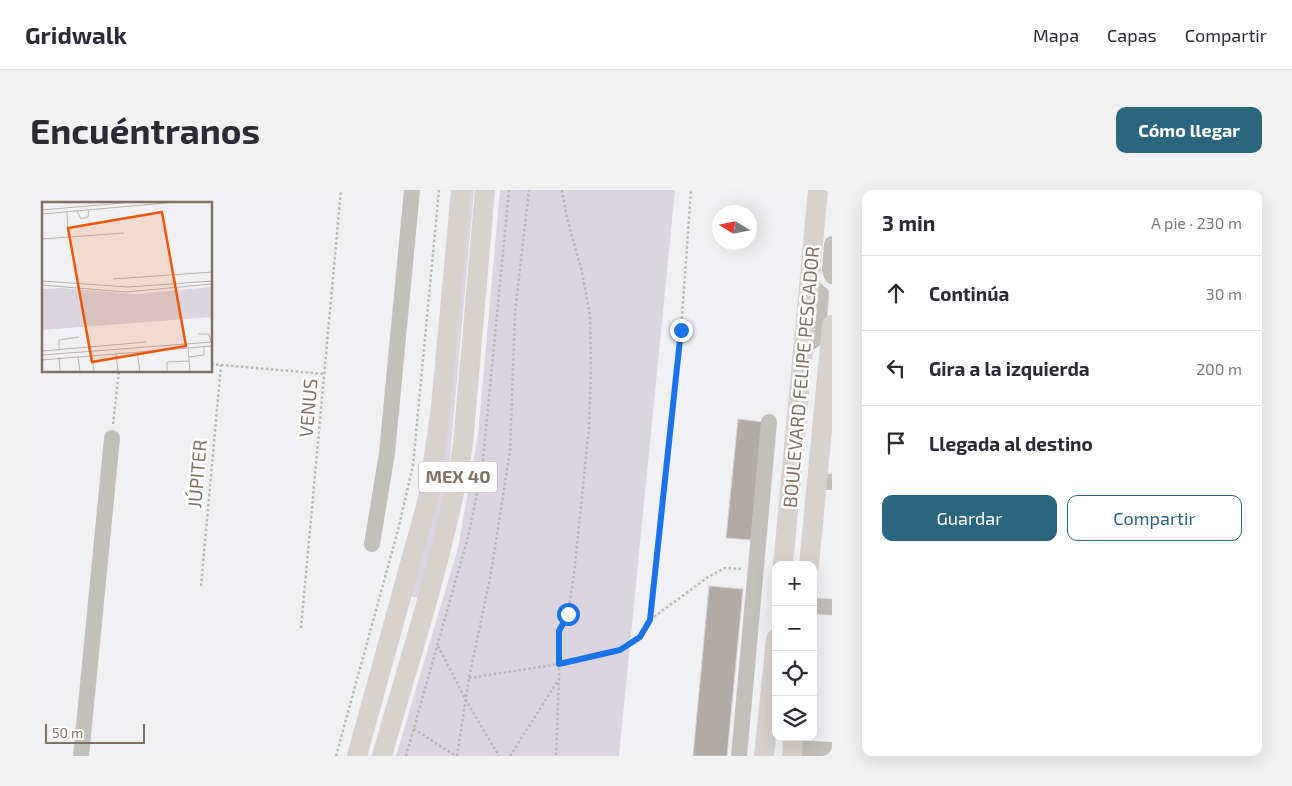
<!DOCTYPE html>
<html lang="es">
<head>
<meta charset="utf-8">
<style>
  body { margin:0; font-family:"Exo 2",sans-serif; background:#f2f2f3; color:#2b2b33 }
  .controls { position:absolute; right:15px; bottom:15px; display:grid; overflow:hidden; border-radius:10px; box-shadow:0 5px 20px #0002 }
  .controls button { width:45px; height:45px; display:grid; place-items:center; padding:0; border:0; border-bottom:1px solid #e1e1e2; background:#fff; color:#2b2b33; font:25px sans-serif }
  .compass { position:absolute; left:682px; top:15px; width:45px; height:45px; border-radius:50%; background:#fff; box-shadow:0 5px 20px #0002; rotate:280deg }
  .scale { position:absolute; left:15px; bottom:12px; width:100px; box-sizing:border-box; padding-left:5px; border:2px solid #807265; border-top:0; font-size:14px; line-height:18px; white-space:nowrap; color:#807265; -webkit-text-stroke:4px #fff; paint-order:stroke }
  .stop { position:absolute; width:15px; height:15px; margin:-11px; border:4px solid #1a73e8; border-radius:50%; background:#fff }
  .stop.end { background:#1a73e8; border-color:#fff; box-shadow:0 1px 5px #0008 }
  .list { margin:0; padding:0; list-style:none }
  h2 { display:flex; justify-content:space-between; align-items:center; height:65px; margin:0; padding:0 20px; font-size:21px }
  h2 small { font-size:16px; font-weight:400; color:#7c7c81 }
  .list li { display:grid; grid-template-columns:32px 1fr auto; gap:15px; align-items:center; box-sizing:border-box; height:75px; padding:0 20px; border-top:1px solid #e1e1e2 }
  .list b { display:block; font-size:19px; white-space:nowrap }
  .list em { font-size:16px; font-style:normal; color:#7c7c81 }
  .actions { display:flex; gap:10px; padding:15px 20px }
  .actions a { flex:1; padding:11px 0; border:1px solid #2c667d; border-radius:10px; text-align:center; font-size:18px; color:#2c667d }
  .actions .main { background:#2c667d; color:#fff }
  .icon { flex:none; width:28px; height:28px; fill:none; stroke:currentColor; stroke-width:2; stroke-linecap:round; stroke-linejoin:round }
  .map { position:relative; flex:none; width:802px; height:566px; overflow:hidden; border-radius:10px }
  header { display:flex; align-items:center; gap:30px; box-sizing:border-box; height:70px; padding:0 25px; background:#fff; border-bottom:1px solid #e1e1e2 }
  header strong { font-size:24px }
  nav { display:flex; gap:28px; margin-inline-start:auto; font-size:18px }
  .intro { display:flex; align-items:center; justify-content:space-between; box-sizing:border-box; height:120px; padding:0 30px }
  h1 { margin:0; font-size:35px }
  .button { padding:12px 22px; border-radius:10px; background:#2c667d; color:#fff; font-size:18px; font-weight:700 }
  main { display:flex; gap:30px; padding:0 30px }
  aside { flex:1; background:#fff; border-radius:10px; box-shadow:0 5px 20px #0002 }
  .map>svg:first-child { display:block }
  .grass { fill:#dad5de }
  .building { fill:#b2aaa5; stroke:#d4d4d6 }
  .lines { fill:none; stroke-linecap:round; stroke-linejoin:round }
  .path { stroke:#bbb8b6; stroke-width:2.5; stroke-dasharray:2.5 2.5; stroke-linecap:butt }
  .minor { stroke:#c3bfbb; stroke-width:16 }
  .major { stroke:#d7d2ce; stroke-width:20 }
  .route { stroke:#1a73e8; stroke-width:6 }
  .labels { text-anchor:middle; stroke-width:5; stroke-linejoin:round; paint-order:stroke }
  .shield { fill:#fff; stroke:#a69c93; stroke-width:1 }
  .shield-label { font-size:18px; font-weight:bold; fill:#807265 }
  .street-label { font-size:19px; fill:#807265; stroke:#fff }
  .inset-road { fill:none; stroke:#bab3ae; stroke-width:1 }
  .view { fill:#e8590c; fill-opacity:0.15; stroke:#e8590c; stroke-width:2.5 }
  .inset-edge { fill:none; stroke:#807265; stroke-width:2.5 }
</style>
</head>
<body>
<header>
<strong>Gridwalk</strong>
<nav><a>Mapa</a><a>Capas</a><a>Compartir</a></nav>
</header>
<div class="intro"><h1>Encuéntranos</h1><a class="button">Cómo llegar</a></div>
<main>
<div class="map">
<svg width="802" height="566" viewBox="0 0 802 566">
  <rect width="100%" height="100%" fill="#f1f1f4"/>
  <g class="grass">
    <polygon points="435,0 444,0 417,300 389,408 380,406"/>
    <polygon points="470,0 645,0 589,566 366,566 428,358 448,245"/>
  </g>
  <g class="building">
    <polygon points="708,229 733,232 721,350 696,348"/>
    <polygon points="679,396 713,399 697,566 663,566"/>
  </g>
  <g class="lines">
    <g class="path">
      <polyline points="532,0 537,28 552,82 560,125 561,179 559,238 544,384 538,424 529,441 529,474 590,460 610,447 620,430 651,140 661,0"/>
      <polyline points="181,174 294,184"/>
      <polyline points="83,234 89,181"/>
      <polyline points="171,396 191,175"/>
      <polyline points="620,430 678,387 695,378 712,379"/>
      <polyline points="271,438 311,0"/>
      <polyline points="408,456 437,512 469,566"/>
      <polyline points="439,488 529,474 529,489"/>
      <polyline points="384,539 426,566"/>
      <polyline points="306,566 368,340 383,275 409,0"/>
      <polyline points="376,566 438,347 452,280 479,0"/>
      <polyline points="427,566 439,488 461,383 480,261 485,122 499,0"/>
      <polyline points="480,566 529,489 526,566"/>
    </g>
    <g class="minor">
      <polyline points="802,54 800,80 802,86"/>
      <polyline points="774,156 784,150 788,142 791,104 779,94"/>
      <polyline points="787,291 802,292"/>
      <polyline points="342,354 357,263 382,0"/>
      <polyline points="783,416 802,417"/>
      <polyline points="762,558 802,560"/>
      <polyline points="51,566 82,248"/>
      <polyline points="709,566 739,232"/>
    </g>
    <g class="major">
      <polyline points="753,375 788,0"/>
      <polyline points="779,375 802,135"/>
      <polyline points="327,566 398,309 411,217 431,0"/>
      <path d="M352,566C381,463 416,360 433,254L455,0"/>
      <polyline points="734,566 746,449"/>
      <polyline points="762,566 763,547"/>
    </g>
  </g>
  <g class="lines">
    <polyline class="route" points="538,424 529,441 529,474 590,460 610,447 620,430 651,140"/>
  </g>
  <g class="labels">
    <rect class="shield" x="389" y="271.5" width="78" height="31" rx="4"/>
    <g class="shield-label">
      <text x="428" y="293">MEX 40</text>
    </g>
    <g class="street-label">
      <text transform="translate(771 187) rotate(-85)" y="7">BOULEVARD FELIPE PESCADOR</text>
      <text transform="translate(278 218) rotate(-85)" y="7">VENUS</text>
      <text transform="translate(167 284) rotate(-85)" y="7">JÚPITER</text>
    </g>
  </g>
  <g transform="translate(12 12)">
    <rect width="170" height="170" fill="#f1f1f4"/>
    <path d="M170,85V115L0,128V87L20,86L93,92Z" fill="#dad5de"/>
    <path class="inset-road" d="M0,8L92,0M35,9L39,17L46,15L47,8M25,10L26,35M0,12L135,0M0,37L82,31M71,77L170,70M0,79L86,85L170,79M0,83L84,90L170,82M156,132H167L169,140M146,146L148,170M1,149L104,140M17,149V138L37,135M95,150L98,170M74,151L76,170M0,153L170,140M50,154L52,170M17,155L18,170M36,155L38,170M147,155L162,153V144M0,158L170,144M125,170V160L147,159"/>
    <path class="view" d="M120,10L144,144L50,160L26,26Z"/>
    <rect width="170" height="170" class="inset-edge"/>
  </g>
</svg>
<div class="controls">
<button>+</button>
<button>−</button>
<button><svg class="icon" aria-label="locate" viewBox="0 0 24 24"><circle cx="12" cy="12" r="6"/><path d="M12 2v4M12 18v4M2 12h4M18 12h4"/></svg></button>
<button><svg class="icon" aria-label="layers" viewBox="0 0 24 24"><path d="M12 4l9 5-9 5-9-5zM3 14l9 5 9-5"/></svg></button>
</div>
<svg class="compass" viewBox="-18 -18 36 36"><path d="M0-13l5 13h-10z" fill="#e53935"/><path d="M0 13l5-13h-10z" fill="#7c7c81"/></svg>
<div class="scale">50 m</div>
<div class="stop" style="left:538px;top:424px"></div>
<div class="stop end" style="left:651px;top:140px"></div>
</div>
<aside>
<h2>3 min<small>A pie · 230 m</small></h2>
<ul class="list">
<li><svg class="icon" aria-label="ahead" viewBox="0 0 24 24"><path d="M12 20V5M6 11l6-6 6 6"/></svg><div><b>Continúa</b></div><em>30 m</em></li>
<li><svg class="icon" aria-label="left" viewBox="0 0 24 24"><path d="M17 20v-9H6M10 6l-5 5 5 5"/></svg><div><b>Gira a la izquierda</b></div><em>200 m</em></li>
<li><svg class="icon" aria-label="arrive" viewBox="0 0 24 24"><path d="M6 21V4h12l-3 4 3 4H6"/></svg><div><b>Llegada al destino</b></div></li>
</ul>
<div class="actions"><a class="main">Guardar</a><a>Compartir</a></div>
</aside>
</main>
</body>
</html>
